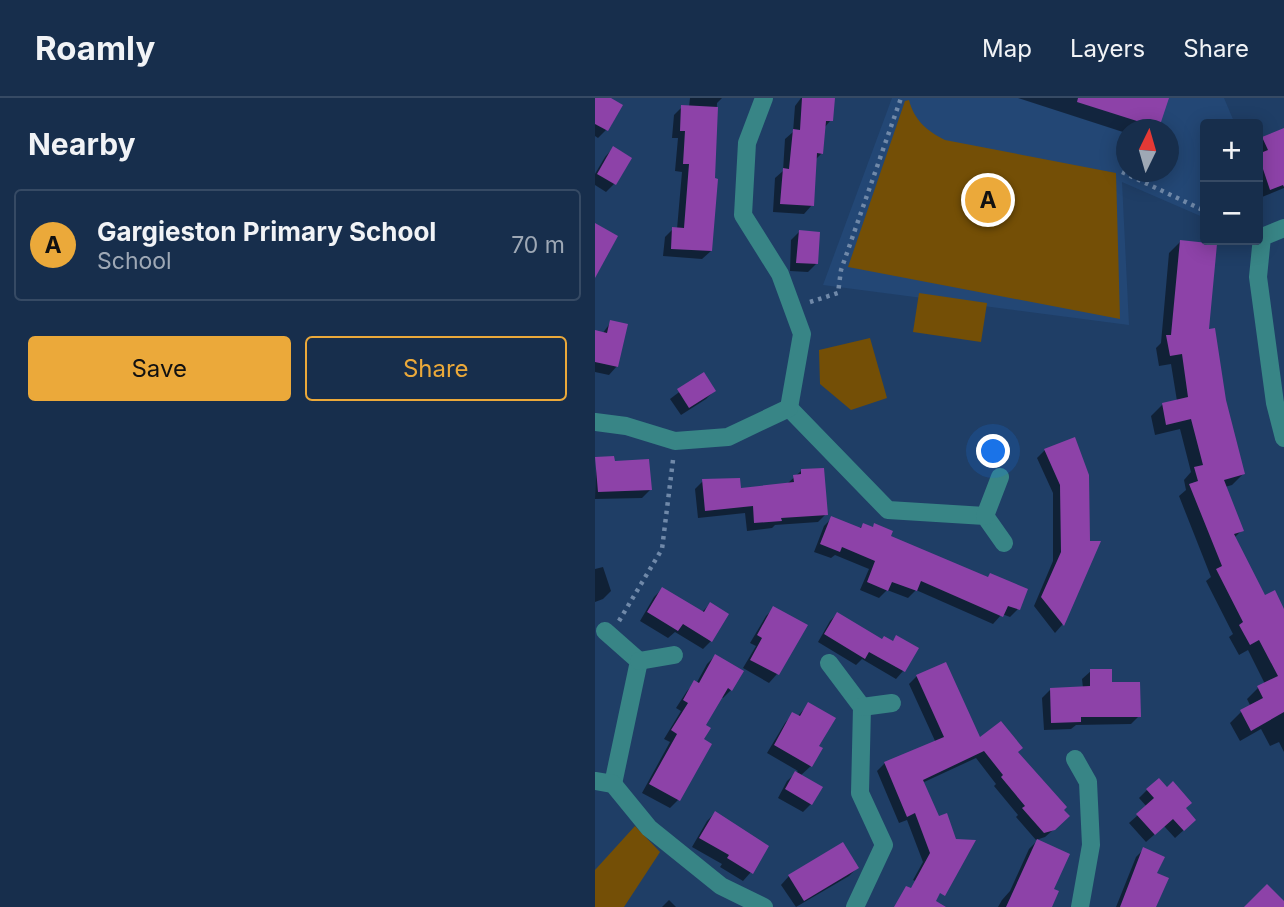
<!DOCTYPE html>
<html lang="en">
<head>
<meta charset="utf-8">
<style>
  body { margin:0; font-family:Inter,sans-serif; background:#203653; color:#f1f3f6 }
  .controls { position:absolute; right:21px; top:21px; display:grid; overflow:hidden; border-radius:7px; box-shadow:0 4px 18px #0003 }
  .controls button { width:63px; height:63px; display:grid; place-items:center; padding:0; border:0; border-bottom:2px solid #364a64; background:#172e4c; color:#f1f3f6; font:35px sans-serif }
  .compass { position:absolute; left:521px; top:21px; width:63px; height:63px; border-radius:50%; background:#172e4c; box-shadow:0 4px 18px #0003; rotate:5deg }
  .you { position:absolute; left:399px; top:354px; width:24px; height:24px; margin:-18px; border:5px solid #fff; border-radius:50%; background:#1a73e8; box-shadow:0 0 0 10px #1a73e833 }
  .badge { display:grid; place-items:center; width:46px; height:46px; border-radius:50%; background:#eba93a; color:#111; font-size:23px; font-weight:700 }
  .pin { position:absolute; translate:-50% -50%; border:4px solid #fff; box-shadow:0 2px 7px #0006 }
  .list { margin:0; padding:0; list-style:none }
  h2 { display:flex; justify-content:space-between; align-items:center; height:91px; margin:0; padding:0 28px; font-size:30px }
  h2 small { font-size:23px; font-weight:400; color:#9ea8b5 }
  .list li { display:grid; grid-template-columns:46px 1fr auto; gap:21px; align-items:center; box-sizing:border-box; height:112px; margin:0 14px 14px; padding:0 14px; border:2px solid #364a64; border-radius:7px }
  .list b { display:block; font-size:26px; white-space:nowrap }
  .list p { margin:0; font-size:23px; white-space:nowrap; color:#9ea8b5 }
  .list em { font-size:23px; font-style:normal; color:#9ea8b5 }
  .actions { display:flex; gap:14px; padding:21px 28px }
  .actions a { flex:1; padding:16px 0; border:2px solid #eba93a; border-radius:7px; text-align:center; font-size:24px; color:#eba93a }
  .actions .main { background:#eba93a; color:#111 }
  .map { position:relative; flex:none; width:689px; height:809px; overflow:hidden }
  header { display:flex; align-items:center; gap:42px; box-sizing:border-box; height:98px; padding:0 35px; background:#172e4c; border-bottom:2px solid #364a64 }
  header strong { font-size:33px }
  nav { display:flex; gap:38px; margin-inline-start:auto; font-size:24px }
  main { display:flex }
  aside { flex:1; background:#172e4c }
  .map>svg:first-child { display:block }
  .built { fill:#234775; fill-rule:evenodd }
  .green { fill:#744f06 }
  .shadow { fill:#0007 }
  .building { fill:#8d42a8 }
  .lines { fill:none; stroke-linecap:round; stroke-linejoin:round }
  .path { stroke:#7089a9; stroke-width:4.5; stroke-dasharray:3.5 5; stroke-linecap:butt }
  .minor { stroke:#388586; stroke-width:18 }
</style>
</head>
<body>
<header>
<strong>Roamly</strong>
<nav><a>Map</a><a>Layers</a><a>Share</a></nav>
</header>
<main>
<aside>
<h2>Nearby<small></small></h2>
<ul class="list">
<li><span class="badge">A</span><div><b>Gargieston Primary School</b><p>School</p></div><em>70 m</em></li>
</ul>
<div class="actions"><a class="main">Save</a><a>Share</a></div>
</aside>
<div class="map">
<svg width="689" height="809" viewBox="0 0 689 809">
  <rect width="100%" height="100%" fill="#1f3e66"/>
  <path class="built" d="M297,0H629L640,26H610V120L527,84L534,227L228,187ZM531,32H573V74H531Z"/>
  <g class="green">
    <path d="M314,2C319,22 332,33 350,42L521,75L525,221L253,169L310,3Z"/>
    <polygon points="324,195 392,205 386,244 318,234"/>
    <polygon points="275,240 292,300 256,312 225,286 224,252"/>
    <polygon points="40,728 65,754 29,809 0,809 0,772"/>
  </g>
  <g class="shadow">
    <polygon points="0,0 13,0 26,7 11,32 3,40 0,38"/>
    <polygon points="95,0 127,0 122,5 116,153 107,161 68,158 70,139 78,131 82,131 87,74 80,73 83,40 77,40 79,17 87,9 94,9"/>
    <polygon points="206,0 238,0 236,22 229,30 227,55 220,62 217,107 209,116 178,114 180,80 188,73 190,41 198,34 200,8"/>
    <polygon points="423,0 572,0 560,32 531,32 531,35"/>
    <polygon points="668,40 689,43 689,90 667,99 663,88 663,46"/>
    <polygon points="18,50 19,86 11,94 0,87 0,76 10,59"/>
    <polygon points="204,134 221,166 213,174 195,173 196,142"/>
    <polygon points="585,144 612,233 648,376 637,387 630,389 647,432 639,440 669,499 689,517 689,654 684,644 675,648 666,631 645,643 635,625 646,614 656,609 652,601 663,590 670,586 653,552 644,557 634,539 638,536 611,483 616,479 584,398 591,392 589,382 596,374 585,331 560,337 556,318 567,307 582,303 576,266 564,268 561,250 566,245 574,155"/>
    <polygon points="16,224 22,268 14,277 0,274 0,235 7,236"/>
    <polygon points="108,276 119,293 111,301 86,317 75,301"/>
    <polygon points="450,352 493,444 503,445 467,527 460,535 439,508 458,463 458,395 442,360"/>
    <polygon points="1,361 18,365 55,392 47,400 0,401"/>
    <polygon points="206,373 231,416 223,424 180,427 177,430 152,433 150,415 103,420 100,391 108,383 144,392 192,386"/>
    <polygon points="237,420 264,431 268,427 277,430 280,427 294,439 392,480 431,492 423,511 415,519 407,516 398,526 321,492 313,500 292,492 284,500 265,492 274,471 240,457 236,460 219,454 229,428"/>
    <polygon points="8,469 16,493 8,501 0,504 0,471"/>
    <polygon points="67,491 106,515 115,506 116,543 108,551 80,534 73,540 45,523 59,499"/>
    <polygon points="179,510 210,528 182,576 174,585 148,570 161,548 155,545 171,518"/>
    <polygon points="242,516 287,543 297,544 301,540 321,551 308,573 301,581 267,561 261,567 223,544 235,523"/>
    <polygon points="120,558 136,592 128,600 126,599 109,628 107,642 115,647 83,702 75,710 47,695 75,644 69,641 86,613 81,610 92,593 100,585 101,586 112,566"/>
    <polygon points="496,573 515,586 544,618 536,626 481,627 476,631 449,632 447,600 455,592 488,590 487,581"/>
    <polygon points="322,578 385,642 421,654 465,726 450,739 441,742 421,719 423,717 399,688 401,686 381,660 327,685 343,720 341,792 318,782 328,764 312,722 304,725 282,673 290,665 341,645 314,586"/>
    <polygon points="214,606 222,648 216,668 205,678 216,706 208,714 183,700 192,683 203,673 172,655 190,625 198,616 202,619"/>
    <polygon points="552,692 589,711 591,730 580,740 569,728 551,744 534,725 552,709 544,700"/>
    <polygon points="120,715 156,774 148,783 125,769 127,766 97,749 112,723"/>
    <polygon points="442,743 456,792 462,794 456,809 403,809 407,802 415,793 434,751"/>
    <polygon points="549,751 560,776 572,781 559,809 521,809 541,759"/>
    <polygon points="262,770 254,778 201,809 186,787 194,778"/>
    <polygon points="74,802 81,809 67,809"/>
  </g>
  <g class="building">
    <polygon points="0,0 16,0 28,7 13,33 0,26"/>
    <polygon points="207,0 240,0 238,23 231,23 228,56 222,55 219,108 185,106 188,70 194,71 198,31 205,32"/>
    <polygon points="483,0 574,0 564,30 482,4"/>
    <polygon points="86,7 123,9 120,80 123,81 117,153 76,151 77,129 89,130 94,66 88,66 90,33 85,33"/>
    <polygon points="689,30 689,89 688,87 675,92 663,56 673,52 667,39"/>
    <polygon points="18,48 37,60 21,87 2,76"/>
    <polygon points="0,125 23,138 0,180"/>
    <polygon points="204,132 225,134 223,166 201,165"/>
    <polygon points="585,142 622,146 614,231 620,230 631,302 650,376 629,382 649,433 639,436 670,497 680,492 689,511 689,614 656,633 645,612 668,600 662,588 683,578 664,542 655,547 644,527 648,524 621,471 627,468 594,386 603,383 599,369 608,367 596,321 571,327 567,305 593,299 587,256 575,258 571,237 576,237"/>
    <polygon points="15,222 33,226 23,269 0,264 0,232 12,235"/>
    <polygon points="109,274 121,293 94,310 82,291"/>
    <polygon points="480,339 494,377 495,443 506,443 469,528 446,499 466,454 465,387 449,351"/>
    <polygon points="19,358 20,363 54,361 57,392 3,394 0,359"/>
    <polygon points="229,370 233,417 186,420 187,423 159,425 158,408 110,413 107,381 145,380 146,390 199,384 198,377 206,376 206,371"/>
    <polygon points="236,418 266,430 268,425 278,429 279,425 298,433 296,438 393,479 395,475 433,491 425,512 413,508 408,519 326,483 322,493 297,484 293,493 272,484 280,463 247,449 245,454 225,446"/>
    <polygon points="67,489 109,514 115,504 134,516 117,544 88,526 83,533 52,514"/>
    <polygon points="178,508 213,527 184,577 155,562 167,540 162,537"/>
    <polygon points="242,514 287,541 289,538 298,543 301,537 324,550 310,574 274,554 270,561 229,536"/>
    <polygon points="120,556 149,573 137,593 133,590 111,627 116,630 109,641 117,646 85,703 54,686 82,636 76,632 93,605 88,602 99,582 104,585"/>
    <polygon points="351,564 385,639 406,623 428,650 423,654 472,709 469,712 475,718 460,732 449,735 427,710 430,708 406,679 408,677 389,653 328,682 344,718 352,715 361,741 381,742 350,798 345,795 341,803 351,809 299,809 311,788 316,790 335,755 320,715 312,719 289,664 349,639 321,577"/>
    <polygon points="495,571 517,571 517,584 545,584 546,619 486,619 486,624 456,625 455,590 495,588"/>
    <polygon points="213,604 241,620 224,648 228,650 217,669 179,647 197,614 205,618"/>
    <polygon points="200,673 228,689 217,707 190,691"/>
    <polygon points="564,680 572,689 578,683 597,705 591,710 601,722 589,733 578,721 560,737 541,716 559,700 551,691"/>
    <polygon points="120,713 174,748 158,776 132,760 134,757 104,740"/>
    <polygon points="442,741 475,756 459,791 464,793 457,809 411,809"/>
    <polygon points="248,744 264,770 209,803 193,777"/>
    <polygon points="548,749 570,759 562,775 574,780 561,809 525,809"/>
    <polygon points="672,786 689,803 689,809 649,809"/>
  </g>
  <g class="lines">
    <g class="path">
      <polyline points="527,74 610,113"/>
      <polyline points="215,204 243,195 246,172 306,0"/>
      <polyline points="24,523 67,451 78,362"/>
    </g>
    <g class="minor">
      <polyline points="689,130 667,139 663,179 680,305 689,340"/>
      <polyline points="194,310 293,412 390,418 409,445"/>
      <polyline points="0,324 31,328 80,343 133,339 194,310 207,236 185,176 148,117 152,45 169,0"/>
      <polyline points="390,418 405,379"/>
      <polyline points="10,533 44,563 18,686"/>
      <polyline points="44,563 79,557"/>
      <polyline points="234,565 267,609 265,695 289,747 260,809"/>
      <polyline points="267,609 297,605"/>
      <polyline points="480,661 493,684 496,747 485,809"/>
      <polyline points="0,683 18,686 54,730 126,788 169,809"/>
    </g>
  </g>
</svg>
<div class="controls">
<button>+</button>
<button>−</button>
</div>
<svg class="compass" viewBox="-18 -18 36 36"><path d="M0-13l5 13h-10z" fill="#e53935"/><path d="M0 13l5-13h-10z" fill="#9ea8b5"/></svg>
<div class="you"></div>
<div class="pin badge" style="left:393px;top:102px">A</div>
</div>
</main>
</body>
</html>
